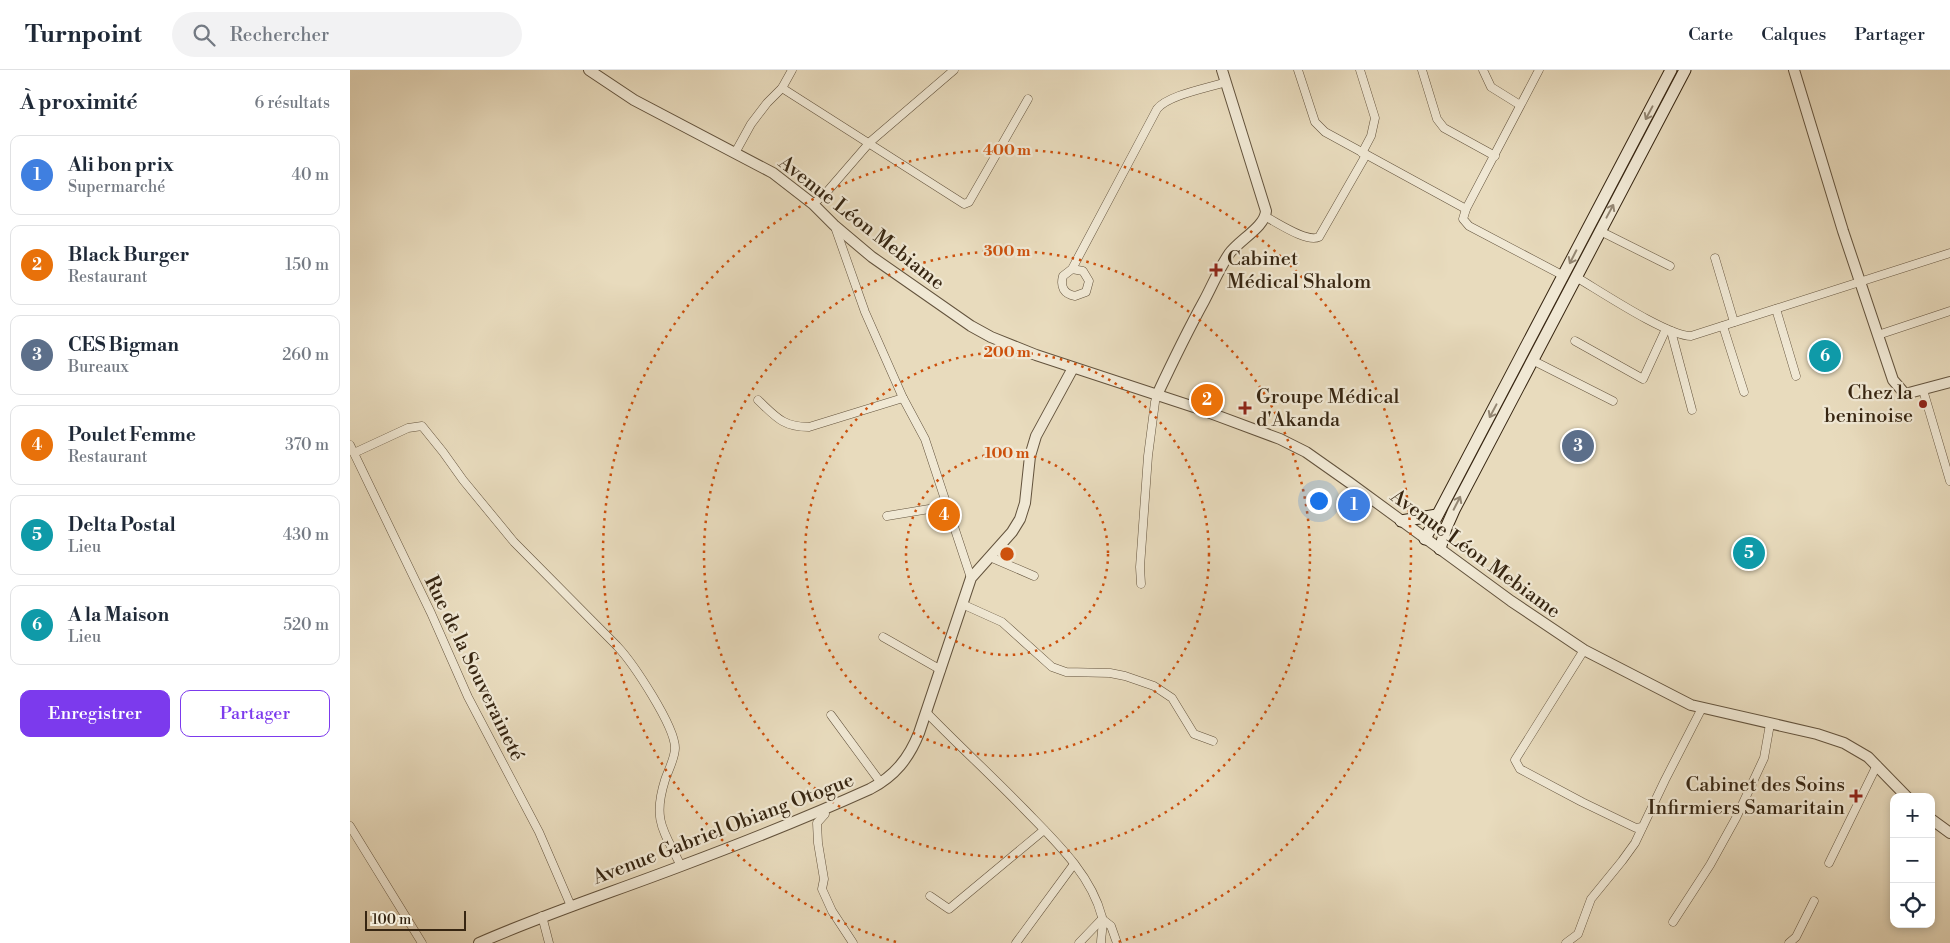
<!DOCTYPE html>
<html lang="fr">
<head>
<meta charset="utf-8">
<style>
  body { margin:0; font-family:"Libre Bodoni",serif; background:#f2f2f3; color:#1f2937 }
  .controls { position:absolute; right:15px; bottom:15px; display:grid; overflow:hidden; border-radius:10px; box-shadow:0 2px 8px #0003 }
  .controls button { width:45px; height:45px; display:grid; place-items:center; padding:0; border:0; border-bottom:1px solid #e0e1e3; background:#fff; color:#1f2937; font:25px sans-serif }
  .scale { position:absolute; left:15px; bottom:12px; width:101px; box-sizing:border-box; padding-left:5px; border:2px solid #372612; border-top:0; font-size:14px; line-height:18px; white-space:nowrap; color:#372612; -webkit-text-stroke:4px #f0e8d4; paint-order:stroke }
  .you { position:absolute; left:968px; top:430px; width:18px; height:18px; margin:-12px; border:4px solid #fff; border-radius:50%; background:#1a73e8; box-shadow:0 0 0 8px #1a73e833 }
  .badge { display:grid; place-items:center; width:32px; height:32px; border-radius:50%; background:#7c3aed; color:#fff; font-size:16px; font-weight:700 }
  .pin { position:absolute; translate:-50% -50%; border:2px solid #fff; box-shadow:0 1px 5px #0006 }
  .list { margin:0; padding:0; list-style:none }
  h2 { display:flex; justify-content:space-between; align-items:center; height:65px; margin:0; padding:0 20px; font-size:21px }
  h2 small { font-size:16px; font-weight:400; color:#747a83 }
  .list li { display:grid; grid-template-columns:32px 1fr auto; gap:15px; align-items:center; box-sizing:border-box; height:80px; margin:0 10px 10px; padding:0 10px; border:1px solid #e0e1e3; border-radius:10px }
  .list b { display:block; font-size:19px; white-space:nowrap }
  .list p { margin:0; font-size:16px; white-space:nowrap; color:#747a83 }
  .list em { font-size:16px; font-style:normal; color:#747a83 }
  .actions { display:flex; gap:10px; padding:15px 20px }
  .actions a { flex:1; padding:11px 0; border:1px solid #7c3aed; border-radius:10px; text-align:center; font-size:18px; color:#7c3aed }
  .actions .main { background:#7c3aed; color:#fff }
  .icon { flex:none; width:28px; height:28px; fill:none; stroke:currentColor; stroke-width:2; stroke-linecap:round; stroke-linejoin:round }
  .map { position:relative; flex:none; width:1600px; height:873px; overflow:hidden }
  header { display:flex; align-items:center; gap:30px; box-sizing:border-box; height:70px; padding:0 25px; background:#fff; border-bottom:1px solid #e0e1e3 }
  header strong { font-size:24px }
  nav { display:flex; gap:28px; margin-inline-start:auto; font-size:18px }
  .search { width:350px; height:45px; background:#f2f2f3; display:flex; align-items:center; gap:12px; box-sizing:border-box; padding:0 18px; border-radius:28px; color:#747a83; font-size:19px }
  main { display:flex }
  aside { flex:1; background:#fff }
  .map>svg:first-child { display:block }
  .lines { fill:none; stroke-linecap:round; stroke-linejoin:round }
  .minor-casing { stroke:#63533d; stroke-width:9 }
  .tertiary-casing { stroke:#63533d; stroke-width:12 }
  .secondary-casing { stroke:#372612; stroke-width:13 }
  .minor { stroke:#f0e8d4; stroke-width:8 }
  .tertiary { stroke:#f0e8d4; stroke-width:10 }
  .secondary { stroke:#f0e8d4; stroke-width:11 }
  .oneway { stroke:#948773 }
  .ring { fill:none; stroke:#cd510d; stroke-width:2.5; stroke-dasharray:2.5 5 }
  .poi-dot { fill:#8f2418; stroke:#f0e8d4; stroke-width:2 }
  .labels { text-anchor:middle; stroke-width:4.5; stroke-linejoin:round; paint-order:stroke }
  .street-label { font-size:20px; fill:#372612; stroke:#f0e8d4 }
  .poi-label { font-size:20px; fill:#372612; stroke:#f0e8d4; text-anchor:start }
  .centre { fill:#cd510d; stroke:#f0e8d4; stroke-width:2.5 }
  .ring-label { font-size:15px; text-anchor:middle; font-weight:bold; fill:#cd510d; stroke:#f0e8d4; stroke-width:4.5; stroke-linejoin:round; paint-order:stroke }
</style>
</head>
<body>
<header>
<strong>Turnpoint</strong>
<div class="search"><svg class="icon" aria-label="search" viewBox="0 0 24 24"><circle cx="10" cy="10" r="6"/><path d="M15 15l6 6"/></svg>Rechercher</div>
<nav><a>Carte</a><a>Calques</a><a>Partager</a></nav>
</header>
<main>
<aside>
<h2>À proximité<small>6 résultats</small></h2>
<ul class="list">
<li><span class="badge" style="background:#3f7fe0">1</span><div><b>Ali bon prix</b><p>Supermarché</p></div><em>40 m</em></li>
<li><span class="badge" style="background:#e8710a">2</span><div><b>Black Burger</b><p>Restaurant</p></div><em>150 m</em></li>
<li><span class="badge" style="background:#5c6f8a">3</span><div><b>CES Bigman</b><p>Bureaux</p></div><em>260 m</em></li>
<li><span class="badge" style="background:#e8710a">4</span><div><b>Poulet Femme</b><p>Restaurant</p></div><em>370 m</em></li>
<li><span class="badge" style="background:#0f9aa8">5</span><div><b>Delta Postal</b><p>Lieu</p></div><em>430 m</em></li>
<li><span class="badge" style="background:#0f9aa8">6</span><div><b>A la Maison</b><p>Lieu</p></div><em>520 m</em></li>
</ul>
<div class="actions"><a class="main">Enregistrer</a><a>Partager</a></div>
</aside>
<div class="map">
<svg width="1600" height="873" viewBox="0 0 1600 873">
  <rect width="100%" height="100%" fill="#e8dbbd"/>
  <filter id="stains"><feTurbulence type="fractalNoise" baseFrequency=".004" numOctaves="4"/><feColorMatrix values="0 0 0 0 .2 0 0 0 0 .09 0 0 0 0 .02 0 0 0 .5 -.17"/></filter>
  <radialGradient id="worn" r=".72"><stop offset=".6" stop-color="#630" stop-opacity="0"/><stop offset="1" stop-color="#630" stop-opacity=".3"/></radialGradient>
  <g class="lines">
    <g class="minor-casing">
      <g id="minor">
        <polyline points="948,0 965,52 975,62 1116,139"/>
        <polyline points="1010,0 1025,48 1021,66 1012,83"/>
        <polyline points="1072,0 1087,49 1094,58 1145,86"/>
        <polyline points="1133,0 1141,17 1170,35"/>
        <polyline points="1189,0 1116,139 1113,149 1119,156 1214,206"/>
        <polyline points="432,18 614,134 619,132 678,29"/>
        <polyline points="385,83 401,54 417,33 432,18 442,0"/>
        <polyline points="463,134 475,124 520,72 604,0"/>
        <path d="M916,147C928,153 957,173 969,167L1016,85"/>
        <polyline points="485,157 515,242 553,328 575,369 621,508"/>
        <polyline points="1250,161 1320,196"/>
        <polyline points="1365,188 1384,252"/>
        <path d="M722,199L733,201L739,211L736,222L725,226C714,224 710,217 713,206L722,199L807,39C818,25 858,18 876,12"/>
        <path d="M1226,207C1250,221 1317,266 1341,266L1600,183"/>
        <polyline points="1426,239 1446,306"/>
        <polyline points="1373,256 1394,322"/>
        <polyline points="1321,261 1342,340"/>
        <polyline points="1528,265 1600,241"/>
        <polyline points="1225,271 1293,309 1316,259"/>
        <polyline points="1182,290 1263,331"/>
        <polyline points="1573,320 1600,411"/>
        <path d="M408,330C426,347 433,357 459,357L553,328"/>
        <polyline points="0,375 81,543 118,627 189,762 221,836"/>
        <path d="M4,383L58,358L72,356L93,382L113,410L164,472L267,576C283,593 325,656 325,678C325,688 318,701 315,710C302,751 314,761 331,796"/>
        <polyline points="537,446 597,436"/>
        <polyline points="640,487 684,506"/>
        <polyline points="791,514 790,497 798,386 805,332 807,325"/>
        <polyline points="612,534 652,552 702,597 716,602 760,603 775,606 804,616 822,628 844,664 863,671"/>
        <polyline points="533,567 591,600"/>
        <polyline points="1234,580 1165,690 1170,699 1232,732 1286,758 1292,757"/>
        <path d="M576,642C608,675 642,706 674,739C704,770 741,804 752,847C754,854 751,865 751,873"/>
        <polyline points="481,645 531,713"/>
        <polyline points="474,740 475,744 467,753 468,773 474,809 472,819 482,841 503,873"/>
        <polyline points="0,756 72,873"/>
        <polyline points="1479,793 1527,695"/>
        <polyline points="580,826 599,839 694,760"/>
        <polyline points="192,846 199,873"/>
        <polyline points="752,849 761,856 767,873"/>
        <polyline points="1323,852 1360,795 1386,748 1414,688 1420,654"/>
        <polyline points="666,873 724,794"/>
        <polyline points="729,873 752,849"/>
        <polyline points="1216,873 1228,864 1241,829 1272,791 1285,773 1315,710 1352,638"/>
        <polyline points="1439,873 1446,867 1464,831"/>
      </g>
    </g>
    <g class="tertiary-casing">
      <g id="tertiary">
        <polyline points="239,0 284,30 423,103 463,134 484,155 522,187 621,256 641,267 686,285 844,337 930,369 956,382 1000,413 1161,531 1234,580 1341,635 1467,664 1494,673 1518,687 1557,727"/>
        <polyline points="1444,0 1493,161 1543,310 1555,324 1600,312"/>
        <path d="M807,325C822,293 837,262 854,231C862,216 869,199 879,184C889,170 915,157 916,141L872,0"/>
        <polyline points="1581,749 1600,763"/>
        <path d="M129,873C195,844 263,822 331,796C395,772 458,747 520,719C545,706 559,688 569,663L621,508L662,462L670,449L675,433L680,386L686,366L723,298"/>
      </g>
    </g>
    <g class="secondary-casing">
      <g id="secondary">
        <polyline points="1051,451 1087,445"/>
        <polyline points="1075,469 1321,0"/>
        <polyline points="1090,479 1096,458 1104,440 1335,0"/>
      </g>
    </g>
    <use href="#minor" class="minor"/>
    <use href="#tertiary" class="tertiary"/>
    <use href="#secondary" class="secondary"/>
  </g>
  <defs><path id="oneway-shaft" d="M-6 0H5M1.5-3L5.5 0L1.5 3" fill="none" stroke-width="1.6" stroke-linecap="round" stroke-linejoin="round" transform="scale(1.25)"/></defs>
  <g class="oneway">
    <use href="#oneway-shaft" transform="translate(1299 43) rotate(118)"/>
    <use href="#oneway-shaft" transform="translate(1260 141) rotate(-62)"/>
    <use href="#oneway-shaft" transform="translate(1223 187) rotate(117)"/>
    <use href="#oneway-shaft" transform="translate(1143 341) rotate(118)"/>
    <use href="#oneway-shaft" transform="translate(1107 433) rotate(-63)"/>
  </g>
  <g class="ring">
    <circle cx="657" cy="484" r="101"/>
    <circle cx="657" cy="484" r="202"/>
    <circle cx="657" cy="484" r="303"/>
    <path d="M546 872A404 404 0 1 1 768 872"/>
  </g>
  <g class="poi-dot">
    <path d="M863.5 192.5h5v5h5v5h-5v5h-5v-5h-5v-5h5z"/>
    <circle cx="1573" cy="334" r="5"/>
    <path d="M892.5 330.5h5v5h5v5h-5v5h-5v-5h-5v-5h5z"/>
    <path d="M1503.5 718.5h5v5h5v5h-5v5h-5v-5h-5v-5h5z"/>
  </g>
  <g class="labels">
    <g class="street-label">
      <text transform="translate(512 152) rotate(38)" y="7">Avenue Léon Mebiame</text>
      <text transform="translate(1126 483) rotate(36)" y="7">Avenue Léon Mebiame</text>
      <text transform="translate(125 598) rotate(64)" y="7">Rue de la Souveraineté</text>
      <text transform="translate(373 758) rotate(-21)" y="7">Avenue Gabriel Obiang Otogue</text>
    </g>
    <g class="poi-label">
      <text x="877" y="195">Cabinet<tspan x="877" dy="23">Médical Shalom</tspan></text>
      <text x="1563" y="329" text-anchor="end">Chez la<tspan x="1563" dy="23">beninoise</tspan></text>
      <text x="906" y="333">Groupe Médical<tspan x="906" dy="23">d'Akanda</tspan></text>
      <text x="1495" y="721" text-anchor="end">Cabinet des Soins<tspan x="1495" dy="23">Infirmiers Samaritain</tspan></text>
    </g>
  </g>
  <circle cx="657" cy="484" r="8" class="centre"/>
  <g class="ring-label">
    <text x="657" y="85">400 m</text>
    <text x="657" y="186">300 m</text>
    <text x="657" y="287">200 m</text>
    <text x="657" y="388">100 m</text>
  </g>
  <rect width="100%" height="100%" filter="url(#stains)"/>
  <rect width="100%" height="100%" fill="url(#worn)"/>
</svg>
<div class="controls">
<button>+</button>
<button>−</button>
<button><svg class="icon" aria-label="locate" viewBox="0 0 24 24"><circle cx="12" cy="12" r="6"/><path d="M12 2v4M12 18v4M2 12h4M18 12h4"/></svg></button>
</div>
<div class="scale">100 m</div>
<div class="you"></div>
<div class="pin badge" style="left:1004px;top:435px;background:#3f7fe0">1</div>
<div class="pin badge" style="left:857px;top:330px;background:#e8710a">2</div>
<div class="pin badge" style="left:1228px;top:376px;background:#5c6f8a">3</div>
<div class="pin badge" style="left:594px;top:445px;background:#e8710a">4</div>
<div class="pin badge" style="left:1399px;top:483px;background:#0f9aa8">5</div>
<div class="pin badge" style="left:1475px;top:286px;background:#0f9aa8">6</div>
</div>
</main>
</body>
</html>
